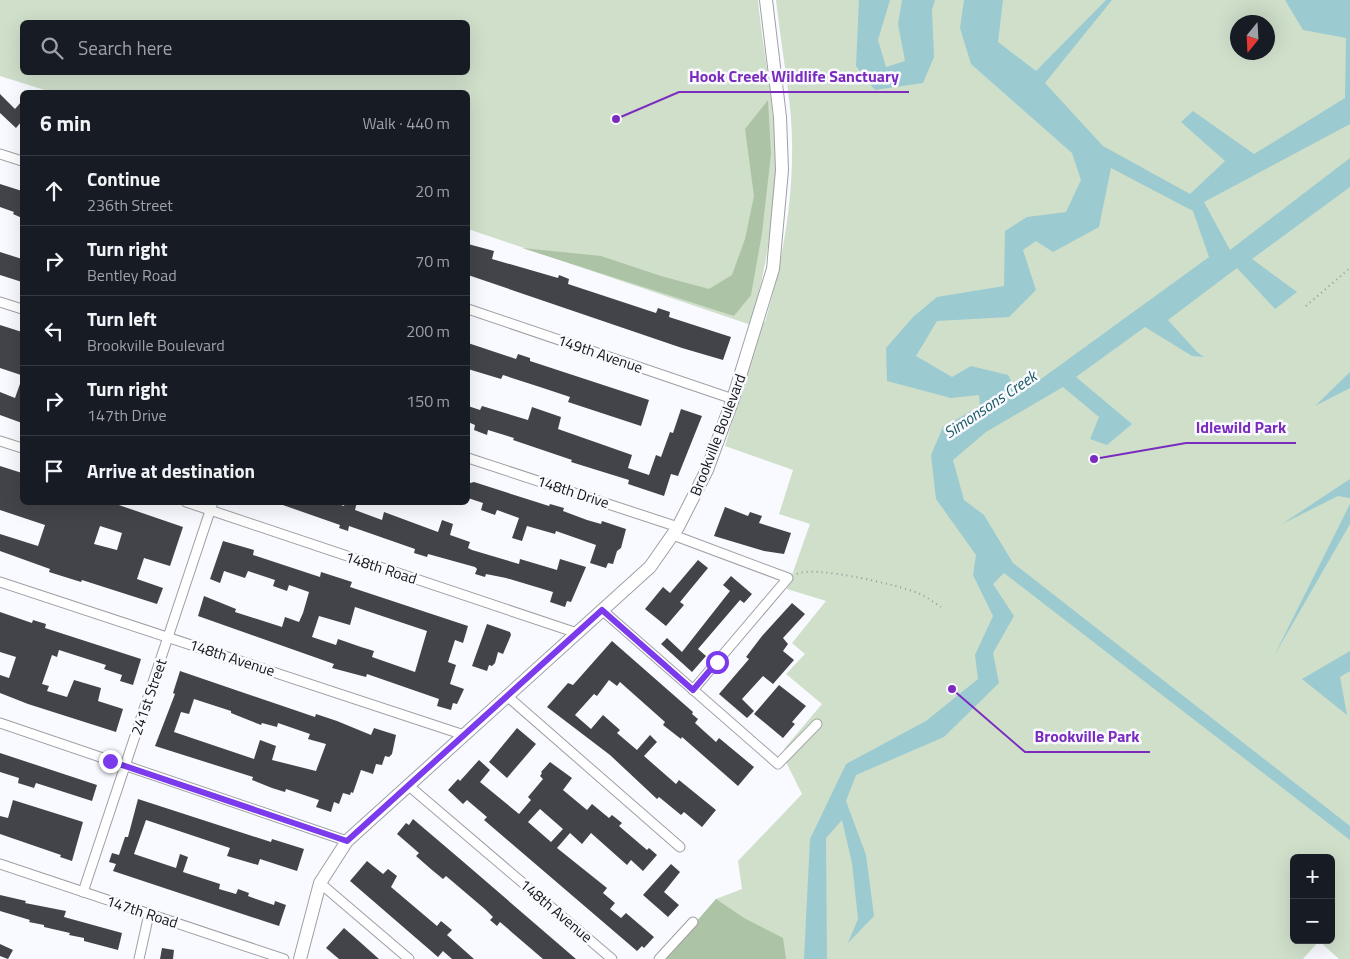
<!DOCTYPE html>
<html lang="en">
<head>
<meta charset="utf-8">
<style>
  body { margin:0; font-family:"Titillium Web",sans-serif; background:#242831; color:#f1f3f6 }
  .controls { position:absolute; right:15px; bottom:15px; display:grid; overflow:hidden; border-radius:8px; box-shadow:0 5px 20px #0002 }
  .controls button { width:45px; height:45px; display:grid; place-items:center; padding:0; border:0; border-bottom:1px solid #363941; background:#171b24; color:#f1f3f6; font:25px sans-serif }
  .compass { position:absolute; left:1230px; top:15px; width:45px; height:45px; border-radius:50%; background:#171b24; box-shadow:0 5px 20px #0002; rotate:198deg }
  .stop { position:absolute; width:15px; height:15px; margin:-11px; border:4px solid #7c3aed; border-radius:50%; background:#fff }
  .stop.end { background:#7c3aed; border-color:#fff; box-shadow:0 1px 5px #0008 }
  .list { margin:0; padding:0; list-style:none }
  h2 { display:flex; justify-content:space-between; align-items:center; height:65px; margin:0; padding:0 20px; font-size:21px }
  h2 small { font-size:16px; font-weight:400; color:#9ea1a6 }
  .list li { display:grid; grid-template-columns:32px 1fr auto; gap:15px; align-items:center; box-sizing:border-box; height:70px; padding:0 20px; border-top:1px solid #363941 }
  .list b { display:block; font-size:19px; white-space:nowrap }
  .list p { margin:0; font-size:16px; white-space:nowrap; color:#9ea1a6 }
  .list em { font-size:16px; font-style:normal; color:#9ea1a6 }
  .icon { flex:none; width:28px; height:28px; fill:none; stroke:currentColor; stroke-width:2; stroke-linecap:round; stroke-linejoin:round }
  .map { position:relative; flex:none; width:1350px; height:959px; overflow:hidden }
  .search { position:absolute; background:#171b24; box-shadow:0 5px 20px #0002; left:20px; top:20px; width:450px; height:55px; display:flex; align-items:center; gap:12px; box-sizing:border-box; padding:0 18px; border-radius:8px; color:#9ea1a6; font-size:19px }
  .panel { position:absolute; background:#171b24; box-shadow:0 5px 20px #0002; left:20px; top:90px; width:450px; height:415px; border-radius:8px }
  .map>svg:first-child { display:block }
  .green { fill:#cfdfca; fill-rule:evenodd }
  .forest { fill:#acc3a5 }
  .water { fill:#9ccad1; fill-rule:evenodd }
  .building { fill:#434449; fill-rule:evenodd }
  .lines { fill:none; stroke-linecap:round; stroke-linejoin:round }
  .street-casing { stroke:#9fa0a5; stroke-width:11 }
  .secondary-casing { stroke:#9fa0a5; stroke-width:14 }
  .path { stroke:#98989c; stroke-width:2; stroke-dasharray:1 4; stroke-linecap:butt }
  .street { stroke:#fff; stroke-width:9 }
  .secondary { stroke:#fff; stroke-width:12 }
  .route { stroke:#7c3aed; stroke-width:6 }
  .labels { text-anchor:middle; stroke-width:5; stroke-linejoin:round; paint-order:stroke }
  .street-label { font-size:15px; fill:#141416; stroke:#f9faff }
  .water-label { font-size:16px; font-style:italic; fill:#1b5a62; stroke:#f9faff }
  .leader { fill:none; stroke:#7b2cbf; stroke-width:2 }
  .callout-dot { fill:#7b2cbf; stroke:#f9faff; stroke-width:2 }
  .callout-label { font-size:16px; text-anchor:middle; font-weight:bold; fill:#7b2cbf; stroke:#f9faff; stroke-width:5; stroke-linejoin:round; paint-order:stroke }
</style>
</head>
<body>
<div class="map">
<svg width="1350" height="959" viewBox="0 0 1350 959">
  <rect width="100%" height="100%" fill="#f9faff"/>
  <g class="green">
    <path d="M0,0H758C762,43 771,86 774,129C779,198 768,259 751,325L468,229V92H51L0,76ZM22,22H468V72H22Z"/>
    <path d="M776,0H1350V959H1339L1319,941L1303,959H664L716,899L742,889L738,861L802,794L786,762L793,756L784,749L822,704L786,674L805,654L792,643L826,601L787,589L810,524L779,514L793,470L725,446L762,322H765L767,315C786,248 797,177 790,107C786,71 780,36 776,0ZM1238,22H1268V52H1238ZM1294,858H1331V940H1294Z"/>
  </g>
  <g class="forest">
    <polygon points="768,100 771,154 762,233 751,295 734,316 522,248 601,256 661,276 709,289 732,275 745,239 754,196 745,129"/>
    <polygon points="716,899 744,918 783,938 786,959 664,959"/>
  </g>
  <g class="water">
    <polygon points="859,0 890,0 878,40 886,67 905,61 898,24 902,0 935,0 932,10 934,57 923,83 875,90 856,66"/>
    <path d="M964,0H1003L998,42L1036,71L1106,0H1112L1045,83L1103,146L1190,194L1225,161L1181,122L1193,111L1254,154L1345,98L1346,38L1303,30L1285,0H1350V124L1204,202L1230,250L1350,158V187L1252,259L1297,292L1275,309L1237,268L1168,320L1197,352L1204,357L1192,356L1145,327L1076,377L1132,424L1107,445L1090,439L1099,417L1063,387L986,432L953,460L964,500L984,515L1013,563L1350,826V840L1004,573L993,584L1014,616L993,653L999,683L944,737L856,775L846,801L866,855L874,916L848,943L858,919L852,863L842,820L826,838L827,959H804L810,839L846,764L926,721L978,679L975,655L993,616L973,575L976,555L936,499L931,455L943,427L980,406L979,395L951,398L887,381L886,348L913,317L937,297L1004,286L1005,231L1027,217L1066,212L1081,180L1072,153L971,64L960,28ZM1111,168L1193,211L1209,257L1019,395L1008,375L971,366L952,377L916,356L937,321L1009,317L1036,290L1023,250L1036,241L1053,252L1099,227Z"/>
    <polygon points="1350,372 1350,388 1315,406"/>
    <polygon points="1350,479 1350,498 1338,496 1282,524"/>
    <polygon points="1350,504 1350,524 1274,656"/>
    <polygon points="1350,651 1350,671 1340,677 1347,715 1302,679"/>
  </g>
  <g class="building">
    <polygon points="0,94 15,109 22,101 22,121 16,128 0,113"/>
    <polygon points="0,184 22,191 22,218 13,214 14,212 0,207"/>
    <polygon points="468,244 494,251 492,259 558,278 559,275 569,279 568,284 656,313 658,308 670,312 669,317 731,337 723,360 682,348 468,275"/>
    <polygon points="0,252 22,259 22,282 0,275"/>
    <polygon points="0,325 22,332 21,375 0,368"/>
    <polygon points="468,343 516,359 518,354 530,358 530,361 649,400 641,426 568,402 570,397 543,388 503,375 501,379 468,369"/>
    <polygon points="21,381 22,381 22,423 0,415 0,392 15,398"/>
    <polygon points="468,406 480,410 482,406 528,420 532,407 561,417 558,429 632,455 628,468 649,475 656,455 661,457 670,432 673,433 681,409 702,416 678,476 671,474 664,496 628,484 629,480 571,462 572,460 513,440 514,438 488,430 487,435 474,430 475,425 468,422"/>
    <path d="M0,466L22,473V502H110L183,527L170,566L144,558L137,579L163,588L157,604L82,580L81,582L49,572L50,569L0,551V534L38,546L45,525L0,510ZM100,526L122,533L117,550L94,544Z"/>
    <polygon points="474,482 549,506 550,504 564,508 563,511 587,520 601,524 602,521 626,529 621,548 617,551 613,564 608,563 606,568 590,563 596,545 556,531 555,534 527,526 522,541 512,538 519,518 497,510 495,515 481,510 483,503 468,498 470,483"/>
    <polygon points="281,502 332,502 344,506 345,502 357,502 355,510 382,520 384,512 438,532 442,520 453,524 450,535 470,542 468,548 472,550 519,564 520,559 557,570 560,559 586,567 571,602 567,601 565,607 550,602 553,592 506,578 486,574 485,577 475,574 477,569 475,567 428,554 427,557 414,553 415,549 349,526 348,531 339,528 340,525 280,504"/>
    <polygon points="725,507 748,516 750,512 762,516 759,523 791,533 784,554 764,551 714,536"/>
    <path d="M223,541L254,550L253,555L320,577L321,572L352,582L350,587L468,626L463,643L455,640L448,662L456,665L450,684L464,689L457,704L453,703L451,710L437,706L439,699L367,674L366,677L332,668L334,664L198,616L204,596L236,609L235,612L282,627L285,617L299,622L303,613L309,592L289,585L287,591L273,586L275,580L248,571L245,578L224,571L220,583L210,579ZM355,607L427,631L415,672L372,657L374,651L361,647L338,639L336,645L312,637L319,616L350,625Z"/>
    <polygon points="698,560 708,568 680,602 684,605 666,626 645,609 663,587 670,593"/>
    <polygon points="731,576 752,594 744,603 740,600 698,649 706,656 692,672 661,644 667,638 682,652 730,591 723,585"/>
    <polygon points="792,603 805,614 783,638 788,644 783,651 794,660 773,684 763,676 742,699 754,711 747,718 719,694 749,659 746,657 762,636"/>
    <polygon points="0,612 32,623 33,620 46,624 45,628 141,659 133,685 120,681 122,675 104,669 106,665 59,650 57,657 52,655 42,684 49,686 47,691 67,697 74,680 101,688 98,701 123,709 116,732 28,704 0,693 0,675 9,678 16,657 0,652"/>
    <polygon points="487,624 510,632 511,635 503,654 498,652 495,663 492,666 489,665 487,671 472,666"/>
    <polygon points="612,641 693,712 692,714 698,719 695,723 716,742 719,738 754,767 738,786 682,737 681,739 663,725 665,722 620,682 617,686 609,680 597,696 594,694 575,715 591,729 603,715 620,730 617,733 637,750 650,735 657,742 644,756 676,784 679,780 716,810 702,827 684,812 681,815 659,797 657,799 610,755 547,707 568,683 573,685"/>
    <path d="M180,671L315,717L316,714L337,721L371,735L374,728L396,735L392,754L389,757L385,756L382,765L376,764L373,774L361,770L353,793L351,792L350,795L343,793L339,804L334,802L331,812L316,807L319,800L286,789L285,792L272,788L252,780L253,777L155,746L175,694L173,693ZM194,699L231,711V713L261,725L262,723L277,727L278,723L310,734L308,739L326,744L316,771L272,760L276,746L260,740L254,759L174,732L181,712L189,714Z"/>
    <polygon points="779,685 806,706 792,722 795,724 783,738 754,714"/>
    <polygon points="517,728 536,744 507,778 489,762"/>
    <polygon points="0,753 97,785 92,801 36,783 34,788 18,783 19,778 0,772"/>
    <path d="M479,760L490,770L480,782L519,814L531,800L528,797L543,779L540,776L542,773L541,772L550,762L572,778L563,790L587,810L592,804L609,818L612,815L622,823L619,826L647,850L649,848L657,855L643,871L631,860L627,865L591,833L582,844L570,833L557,848L607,888L603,893L615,903L610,909L621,918L626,913L654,937L644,948L642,946L637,951L484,820L487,817L467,800L463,804L448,790L458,779L460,781ZM540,809L563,829L551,842L528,822Z"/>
    <polygon points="138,799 271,842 272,839 304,849 297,871 260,859 258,865 227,856 230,848 146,820 134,854 176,868 180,854 188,857 183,872 220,884 219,889 236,894 238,889 249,893 248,896 256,899 274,905 275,901 286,905 279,926 113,871 116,864 109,862 112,853 119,855 125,837 128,837"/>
    <polygon points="13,800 83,822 72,861 60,857 61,855 0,834 0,816 8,818"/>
    <polygon points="413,819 460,859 576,959 543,959 500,922 497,926 490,920 493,917 486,910 446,876 443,879 432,870 416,856 419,853 397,834 406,823 409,825"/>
    <polygon points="367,861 383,874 388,869 397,876 391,887 437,926 441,921 452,930 447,935 474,959 452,959 443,951 438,957 350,881"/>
    <polygon points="671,864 680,872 664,892 679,905 668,917 643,895"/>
    <polygon points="0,895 26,901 25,903 66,911 64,917 122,933 118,950 84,941 84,938 69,935 70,933 44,927 44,925 29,922 30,920 0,911"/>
    <polygon points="344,928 360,942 379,959 339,959 326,948"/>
    <polygon points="0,944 13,950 8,959 0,956"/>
    <polygon points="162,948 174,950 173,959 160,959"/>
  </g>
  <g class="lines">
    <g class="street-casing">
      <g id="street">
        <polyline points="0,154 22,161"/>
        <polyline points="0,302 22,309"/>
        <polyline points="468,309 733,399"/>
        <polyline points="0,441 22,448"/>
        <polyline points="468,458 678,527"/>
        <polyline points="186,502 577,633"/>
        <polyline points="673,535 788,578 693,690"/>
        <polyline points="0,582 464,735"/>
        <polyline points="602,610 778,764 817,724"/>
        <polyline points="507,696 680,847"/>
        <polyline points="0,723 347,841"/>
        <polyline points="409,786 612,959"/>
        <polyline points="0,864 284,959"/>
        <polyline points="320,883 409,959"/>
        <polyline points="83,892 213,502"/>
        <polyline points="139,959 149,914"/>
        <polyline points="659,959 693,922"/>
      </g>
    </g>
    <g class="secondary-casing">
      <polyline id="secondary" points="300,959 320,883 347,841 650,567 678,527 707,470 733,399 773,269 782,170 780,117 766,0"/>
    </g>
    <g class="path">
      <polyline points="1306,306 1350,268"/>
      <path d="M797,574C814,565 898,585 918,593C926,596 933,602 941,607"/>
    </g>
    <use href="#street" class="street"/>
    <use href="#secondary" class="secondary"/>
  </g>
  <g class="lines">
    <polyline class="route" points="110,761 347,841 602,610 693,690 717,662"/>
  </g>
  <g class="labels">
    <g class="street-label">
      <text transform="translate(600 354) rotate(19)" y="5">149th Avenue</text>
      <text transform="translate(718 435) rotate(-69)" y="5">Brookville Boulevard</text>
      <text transform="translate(573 492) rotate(18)" y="5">148th Drive</text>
      <text transform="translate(381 568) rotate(18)" y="5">148th Road</text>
      <text transform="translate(232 658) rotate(18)" y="5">148th Avenue</text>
      <text transform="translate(149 697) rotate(-71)" y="5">241st Street</text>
      <text transform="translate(556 911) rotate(40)" y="5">148th Avenue</text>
      <text transform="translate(142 912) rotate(18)" y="5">147th Road</text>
    </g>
    <g class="water-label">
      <text transform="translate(990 404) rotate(-34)" y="6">Simonsons Creek</text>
    </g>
  </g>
  <path class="leader" d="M616 119L679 92H909M1094 459L1186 443H1296M952 689L1025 752H1150"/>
  <g class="callout-dot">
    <circle cx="616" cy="119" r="5"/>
    <circle cx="1094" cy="459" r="5"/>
    <circle cx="952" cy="689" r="5"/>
  </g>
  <g class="callout-label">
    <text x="794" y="82">Hook Creek Wildlife Sanctuary</text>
    <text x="1241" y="433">Idlewild Park</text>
    <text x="1087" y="742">Brookville Park</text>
  </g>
</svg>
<div class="controls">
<button>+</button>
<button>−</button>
</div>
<svg class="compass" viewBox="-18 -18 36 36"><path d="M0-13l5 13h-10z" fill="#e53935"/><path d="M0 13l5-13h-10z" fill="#9ea1a6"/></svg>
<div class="stop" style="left:717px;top:662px"></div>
<div class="stop end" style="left:110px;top:761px"></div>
<div class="search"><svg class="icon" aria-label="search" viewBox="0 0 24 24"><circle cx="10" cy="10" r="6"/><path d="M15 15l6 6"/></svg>Search here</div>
<section class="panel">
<h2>6 min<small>Walk · 440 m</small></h2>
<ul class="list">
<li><svg class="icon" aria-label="ahead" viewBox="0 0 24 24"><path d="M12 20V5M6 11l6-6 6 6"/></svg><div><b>Continue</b><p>236th Street</p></div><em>20 m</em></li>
<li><svg class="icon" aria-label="right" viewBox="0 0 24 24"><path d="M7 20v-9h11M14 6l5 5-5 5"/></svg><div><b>Turn right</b><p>Bentley Road</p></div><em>70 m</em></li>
<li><svg class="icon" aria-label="left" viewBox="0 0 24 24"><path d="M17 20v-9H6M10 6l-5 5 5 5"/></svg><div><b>Turn left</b><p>Brookville Boulevard</p></div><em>200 m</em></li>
<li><svg class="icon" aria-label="right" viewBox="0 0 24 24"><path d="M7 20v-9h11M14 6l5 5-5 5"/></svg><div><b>Turn right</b><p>147th Drive</p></div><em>150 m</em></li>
<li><svg class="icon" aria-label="arrive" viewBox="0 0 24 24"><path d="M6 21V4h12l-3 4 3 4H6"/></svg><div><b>Arrive at destination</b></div></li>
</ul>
</section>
</div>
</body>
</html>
